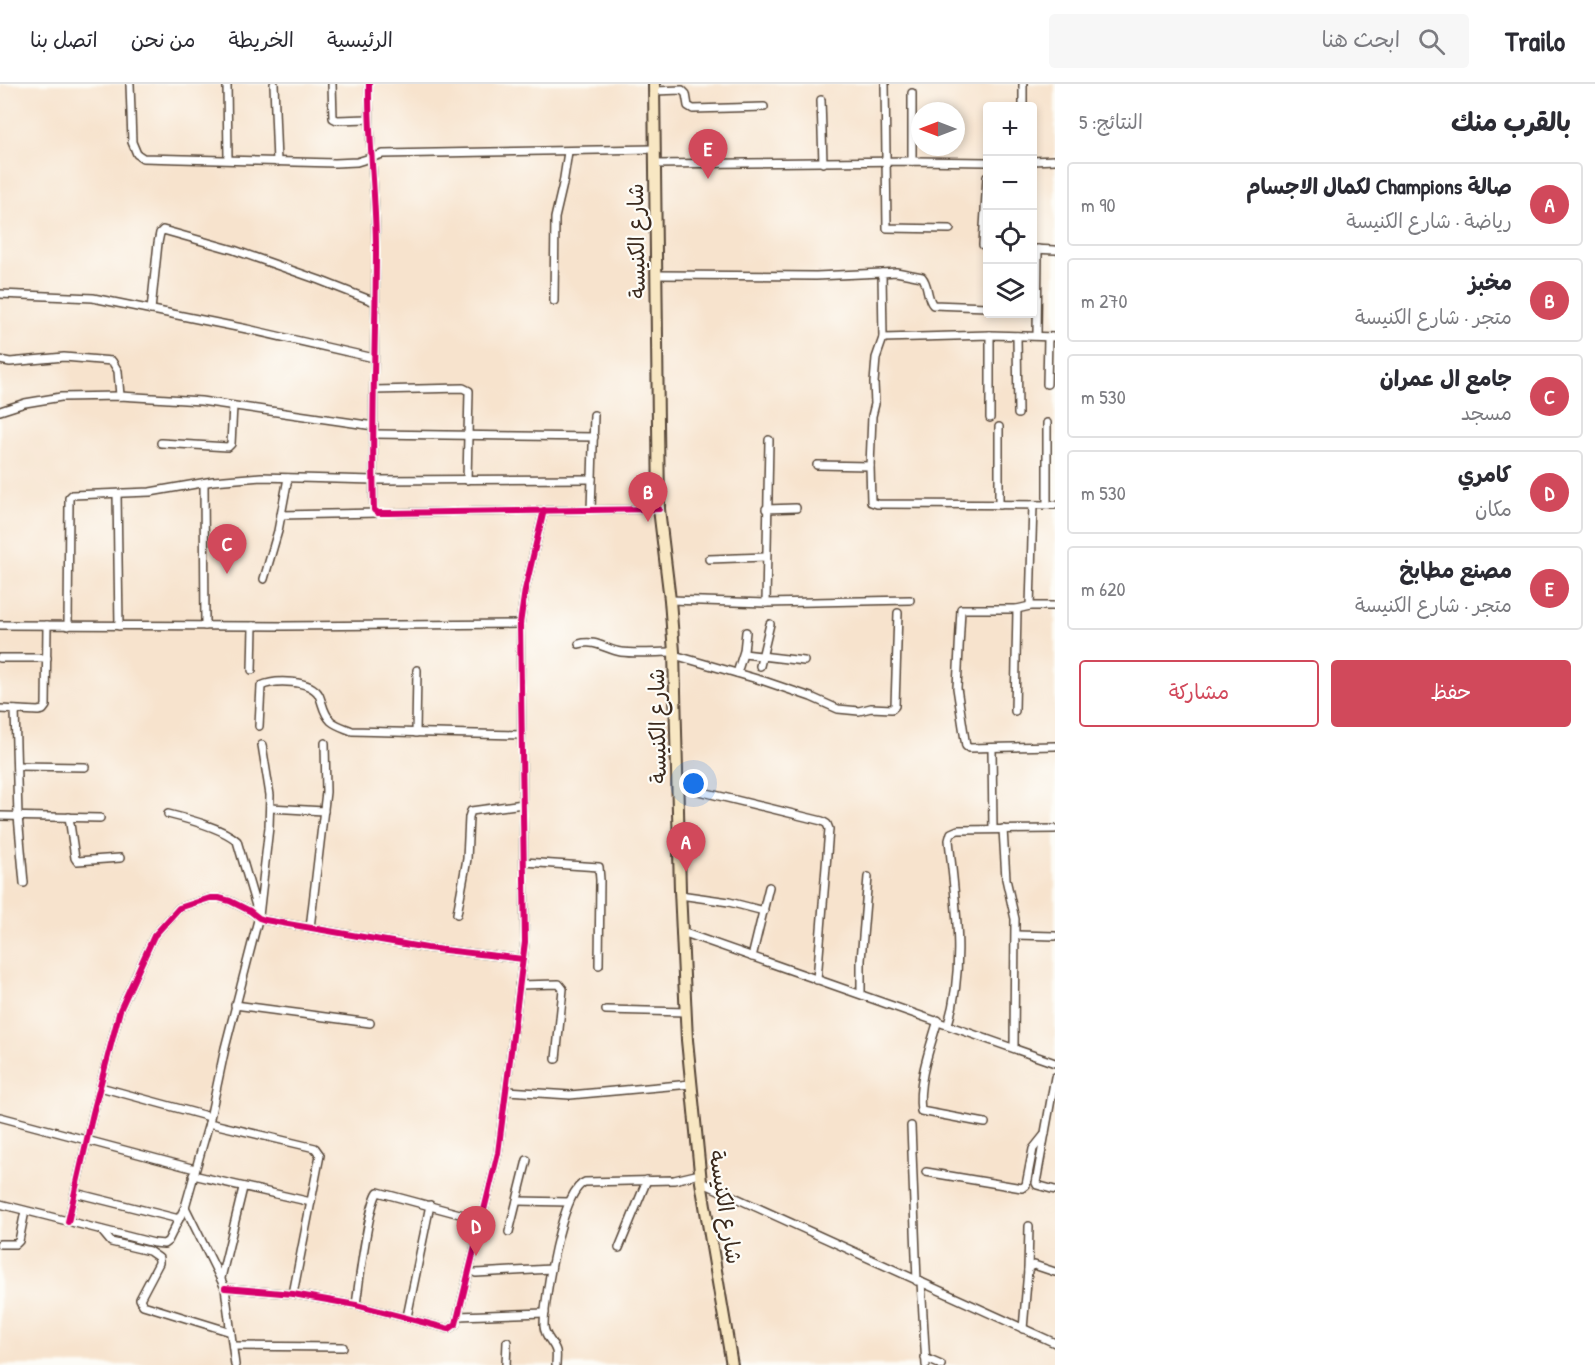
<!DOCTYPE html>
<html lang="ar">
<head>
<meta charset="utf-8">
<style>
  body { margin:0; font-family:"Patrick Hand","Playpen Sans Arabic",sans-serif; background:#f7f7f7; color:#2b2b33; direction:rtl }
  .controls { position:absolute; right:18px; top:18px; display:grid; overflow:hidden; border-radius:6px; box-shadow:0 3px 9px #0003 }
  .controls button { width:54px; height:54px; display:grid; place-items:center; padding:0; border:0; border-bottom:2px solid #e1e1e2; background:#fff; color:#2b2b33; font:30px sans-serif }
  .compass { position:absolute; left:911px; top:18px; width:54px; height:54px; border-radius:50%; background:#fff; box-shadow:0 3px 9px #0003; rotate:270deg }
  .you { position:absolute; left:694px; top:700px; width:21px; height:21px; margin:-15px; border:4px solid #fff; border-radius:50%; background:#1a73e8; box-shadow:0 0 0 9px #1a73e833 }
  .badge { display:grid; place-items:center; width:39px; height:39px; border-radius:50%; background:#d1495b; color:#fff; font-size:20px; font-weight:700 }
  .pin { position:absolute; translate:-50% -50px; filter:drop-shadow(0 2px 3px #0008) }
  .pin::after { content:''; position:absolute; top:32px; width:21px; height:18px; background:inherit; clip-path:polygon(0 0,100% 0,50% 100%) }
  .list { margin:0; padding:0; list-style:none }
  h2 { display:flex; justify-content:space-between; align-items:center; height:78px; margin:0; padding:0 24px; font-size:26px }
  h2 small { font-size:20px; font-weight:400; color:#7c7c81 }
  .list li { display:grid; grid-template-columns:39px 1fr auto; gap:18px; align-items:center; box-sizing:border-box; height:84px; margin:0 12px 12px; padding:0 12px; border:2px solid #e1e1e2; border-radius:6px }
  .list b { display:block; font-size:22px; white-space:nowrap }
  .list p { margin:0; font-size:20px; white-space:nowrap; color:#7c7c81 }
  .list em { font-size:20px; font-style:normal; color:#7c7c81 }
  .actions { display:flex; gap:12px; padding:18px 24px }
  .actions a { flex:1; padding:14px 0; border:2px solid #d1495b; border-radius:6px; text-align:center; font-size:21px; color:#d1495b }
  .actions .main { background:#d1495b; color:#fff }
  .icon { flex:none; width:33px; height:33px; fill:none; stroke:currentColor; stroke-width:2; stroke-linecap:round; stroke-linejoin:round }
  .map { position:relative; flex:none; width:1055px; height:1281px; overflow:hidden; direction:ltr }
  header { display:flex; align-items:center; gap:36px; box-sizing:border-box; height:84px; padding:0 30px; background:#fff; border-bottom:2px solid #e1e1e2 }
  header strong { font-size:28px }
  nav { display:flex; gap:33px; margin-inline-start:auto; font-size:21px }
  .search { width:420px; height:54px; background:#f7f7f7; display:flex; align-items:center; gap:15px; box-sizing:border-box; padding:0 21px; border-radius:6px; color:#7c7c81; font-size:22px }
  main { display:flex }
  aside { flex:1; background:#fff }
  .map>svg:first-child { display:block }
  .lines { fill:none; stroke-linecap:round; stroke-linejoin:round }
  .minor-casing { stroke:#574638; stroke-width:10 }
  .secondary-casing { stroke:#574638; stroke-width:14 }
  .minor { stroke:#fff; stroke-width:7 }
  .secondary { stroke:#f8e7c3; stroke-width:10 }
  .cycleway-casing { stroke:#fdfcf7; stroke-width:10 }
  .cycleway { stroke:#d6006c; stroke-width:6 }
  .labels { text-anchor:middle; stroke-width:4.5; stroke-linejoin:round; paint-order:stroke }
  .street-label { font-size:22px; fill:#3b2a1e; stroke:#fdfcf7 }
</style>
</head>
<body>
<header>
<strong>Trailo</strong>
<div class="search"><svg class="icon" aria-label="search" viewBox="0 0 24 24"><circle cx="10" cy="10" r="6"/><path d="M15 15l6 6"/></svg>ابحث هنا</div>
<nav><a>الرئيسية</a><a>الخريطة</a><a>من نحن</a><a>اتصل بنا</a></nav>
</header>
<main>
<aside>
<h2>بالقرب منك<small>النتائج: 5</small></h2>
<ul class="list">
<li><span class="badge">A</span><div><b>صالة Champions لكمال الاجسام</b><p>رياضة · شارع الكنيسة</p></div><em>90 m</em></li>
<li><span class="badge">B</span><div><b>مخبز</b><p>متجر · شارع الكنيسة</p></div><em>270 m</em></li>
<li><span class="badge">C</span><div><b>جامع ال عمران</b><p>مسجد</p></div><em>530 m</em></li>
<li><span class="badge">D</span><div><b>كامري</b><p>مكان</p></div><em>530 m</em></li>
<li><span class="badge">E</span><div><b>مصنع مطابخ</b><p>متجر · شارع الكنيسة</p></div><em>620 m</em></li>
</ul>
<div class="actions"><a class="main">حفظ</a><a>مشاركة</a></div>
</aside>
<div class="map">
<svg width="1055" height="1281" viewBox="0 0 1055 1281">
  <rect width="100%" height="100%" fill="#fdfcf7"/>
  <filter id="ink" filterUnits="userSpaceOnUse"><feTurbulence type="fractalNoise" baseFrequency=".0167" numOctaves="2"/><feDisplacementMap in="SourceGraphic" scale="12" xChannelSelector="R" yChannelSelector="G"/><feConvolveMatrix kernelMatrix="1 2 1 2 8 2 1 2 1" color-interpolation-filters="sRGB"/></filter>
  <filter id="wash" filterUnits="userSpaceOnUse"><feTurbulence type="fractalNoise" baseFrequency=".008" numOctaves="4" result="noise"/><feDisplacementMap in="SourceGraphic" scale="24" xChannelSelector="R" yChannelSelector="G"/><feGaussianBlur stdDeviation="1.35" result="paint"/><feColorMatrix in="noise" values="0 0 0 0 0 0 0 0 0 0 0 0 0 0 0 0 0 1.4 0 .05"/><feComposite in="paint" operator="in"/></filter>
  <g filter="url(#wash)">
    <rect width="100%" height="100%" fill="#f7e3cd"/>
  </g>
  <g filter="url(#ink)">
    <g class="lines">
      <g class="minor-casing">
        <g id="minor">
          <polyline points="130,0 132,58 137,70 143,74 335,79 357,78 383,70 654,65"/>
          <polyline points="227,0 228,75"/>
          <polyline points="274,0 277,78"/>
          <polyline points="332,0 333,34 337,36 368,35"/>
          <path d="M369,0C368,55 376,109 376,165C376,252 371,339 374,426L378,429H388L659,425"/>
          <polyline points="885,0 887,144 950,145"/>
          <polyline points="654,7 682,6 686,10 688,22 693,25 764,23"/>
          <polyline points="912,9 912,77"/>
          <polyline points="821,16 823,79"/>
          <polyline points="1023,22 1023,0"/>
          <polyline points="1032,77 1055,76"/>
          <polyline points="655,80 912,77 987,78"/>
          <polyline points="983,161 987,93"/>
          <polyline points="1032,165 1055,166"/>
          <polyline points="656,191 816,192 882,189"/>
          <polyline points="0,210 93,214 247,245 374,274"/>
          <polyline points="554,217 555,134 563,100 568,68"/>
          <path d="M987,223L933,221C926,213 929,201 922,193L896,188L882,189L883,254L876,274L874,299L875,320L872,332L870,382L871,418L877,420L1055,421"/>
          <polyline points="151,226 158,159 160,149 163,146 234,166 319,196 375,218"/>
          <polyline points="1037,251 1038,165"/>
          <polyline points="1017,252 1018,330"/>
          <polyline points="883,254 990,251 1055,253"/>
          <polyline points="0,276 10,278 64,273 112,277 118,287 120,312"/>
          <polyline points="1047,300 1048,253"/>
          <polyline points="374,306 463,304 469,307 467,396"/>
          <polyline points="0,327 25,319 61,313 120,312 201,317 374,342"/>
          <polyline points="990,334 990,251"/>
          <polyline points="1047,339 1047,421"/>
          <polyline points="374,350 594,353"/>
          <polyline points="161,359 228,363 231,360 233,322"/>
          <polyline points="817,381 870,382"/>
          <polyline points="204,399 205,542"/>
          <polyline points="117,410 119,542"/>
          <polyline points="999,421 999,343"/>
          <polyline points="766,425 796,424"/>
          <polyline points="591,426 594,331"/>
          <polyline points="281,431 378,429"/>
          <polyline points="709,475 766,473"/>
          <polyline points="264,495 278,447 288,394"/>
          <polyline points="670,516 766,519 910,516"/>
          <polyline points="766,519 769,356"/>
          <polyline points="1030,522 1033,421"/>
          <polyline points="1055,522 1030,522 1017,525 961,525 957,604 965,656 966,662 969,664 1055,662"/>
          <polyline points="0,541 283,542 520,540"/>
          <polyline points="68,542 69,418 69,414 72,411 150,408 213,397 261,393 374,396 592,395"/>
          <path d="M579,560C596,555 606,566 621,568C638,570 657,568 674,568"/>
          <polyline points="744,570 804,577"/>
          <polyline points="674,571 764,597 811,613 838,625 859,627 871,624 892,625 895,622 898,529"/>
          <polyline points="0,574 47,574"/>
          <polyline points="760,582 770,540"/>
          <polyline points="252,586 253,542"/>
          <polyline points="737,589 744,567 746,548"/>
          <polyline points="0,625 38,627 43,626 46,622 47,541"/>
          <polyline points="15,626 18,732 24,799"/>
          <polyline points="1015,627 1017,525"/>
          <path d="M259,642L261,602C275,595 311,596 319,611C323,620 323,629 331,637C337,642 345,644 352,647L522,651"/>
          <polyline points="416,649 417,586"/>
          <polyline points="992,665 993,745"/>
          <polyline points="17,682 85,683"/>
          <polyline points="678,702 822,737 827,740 829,745 817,896"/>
          <polyline points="270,724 324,727"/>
          <path d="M168,730C188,735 223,744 237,757L258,829"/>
          <polyline points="0,732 100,734"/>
          <polyline points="69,733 75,774 77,777 120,774"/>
          <polyline points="1003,745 1006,795 1015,835 1014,963"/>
          <polyline points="524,778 599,783 600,796 599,881"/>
          <polyline points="680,811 729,818 764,827"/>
          <polyline points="457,830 467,775 469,733 471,727 523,720"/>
          <polyline points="310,844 326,708 325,659"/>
          <polyline points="682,848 1055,979"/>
          <polyline points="1016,851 1055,852"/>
          <polyline points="752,873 769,803"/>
          <polyline points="519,901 559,900 563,905 556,975"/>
          <polyline points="861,910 861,876 868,793"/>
          <polyline points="235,921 370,939"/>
          <polyline points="606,926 686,928"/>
          <path d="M938,936C930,964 917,998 921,1027L985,1039"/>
          <path d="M948,940C966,880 955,817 949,756L951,749L958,746L1055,745"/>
          <polyline points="1055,993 1036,1099 1037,1101 1055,1106"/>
          <polyline points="100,1003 210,1033"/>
          <polyline points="507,1007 570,1011 691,1000"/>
          <polyline points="0,1033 195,1085"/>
          <polyline points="209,1039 315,1064 320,1071 293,1210"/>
          <polyline points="911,1042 917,1197"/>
          <polyline points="926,1088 1022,1104 1026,1101 1033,1065 1045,1050"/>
          <polyline points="193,1091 311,1118"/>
          <polyline points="701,1098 1055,1259"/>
          <polyline points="75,1109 179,1135"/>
          <polyline points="517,1117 569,1118"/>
          <polyline points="0,1120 154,1159 164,1160 168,1157 185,1123 209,1039 225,964 259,832 269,743 270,711 262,661"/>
          <polyline points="185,1123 225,1204 235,1281"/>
          <polyline points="68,1138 93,1029 120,926 154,852 179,824 210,814 219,814 230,817 250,827 259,834 265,836 427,864 523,875"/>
          <polyline points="101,1146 111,1158 149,1167 159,1174 159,1179 140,1215 143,1221 231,1248"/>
          <polyline points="509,1148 527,1076"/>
          <polyline points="0,1160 16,1160 19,1157 25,1127"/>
          <polyline points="619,1164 647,1096"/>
          <polyline points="1028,1186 1029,1142"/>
          <polyline points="476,1189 551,1185"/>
          <polyline points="221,1194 243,1104"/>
          <polyline points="921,1198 926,1281"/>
          <polyline points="225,1204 293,1210 356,1221 449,1245 456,1240 498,1069 525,858 520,540 525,506 544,426"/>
          <path d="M356,1221C359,1199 368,1122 378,1108L482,1136"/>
          <polyline points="458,1232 545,1229"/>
          <polyline points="407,1233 430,1121"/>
          <polyline points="1023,1245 1028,1186 1029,1183 1034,1181 1055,1188"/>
          <polyline points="233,1262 343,1263"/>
          <polyline points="925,1274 941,1281"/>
          <polyline points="506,1281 507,1258"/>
          <path d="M556,1281C556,1277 557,1271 556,1267C553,1257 545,1254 544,1242C544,1217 561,1106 585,1098L674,1096L700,1090"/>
        </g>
      </g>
      <g class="secondary-casing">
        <polyline id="secondary" points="654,0 659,425 670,516 674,568 680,806 687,956 701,1098 732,1281"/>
      </g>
      <use href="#minor" class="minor"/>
      <use href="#secondary" class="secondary"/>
      <g class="cycleway-casing">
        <g id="cycleway">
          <path d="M369,0C368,55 376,109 376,165C376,252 371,339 374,426L378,429H388L659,425"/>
          <polyline points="68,1138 93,1029 120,926 154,852 179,824 210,814 219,814 230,817 250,827 259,834 265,836 427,864 523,875"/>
          <polyline points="225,1204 293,1210 356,1221 449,1245 456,1240 498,1069 525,858 520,540 525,506 544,426"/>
        </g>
      </g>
      <use href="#cycleway" class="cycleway"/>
    </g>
  </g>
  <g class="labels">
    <g class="street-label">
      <text transform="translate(636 157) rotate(-91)" y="8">شارع الكنيسة</text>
      <text transform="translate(657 642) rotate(-91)" y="8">شارع الكنيسة</text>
      <text transform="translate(726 1123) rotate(81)" y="8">شارع الكنيسة</text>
    </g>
  </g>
</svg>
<div class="controls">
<button>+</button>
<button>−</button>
<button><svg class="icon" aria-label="locate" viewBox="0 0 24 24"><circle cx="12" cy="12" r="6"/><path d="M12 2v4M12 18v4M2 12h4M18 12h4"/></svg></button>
<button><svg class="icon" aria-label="layers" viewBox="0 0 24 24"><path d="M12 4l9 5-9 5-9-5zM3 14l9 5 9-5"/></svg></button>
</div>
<svg class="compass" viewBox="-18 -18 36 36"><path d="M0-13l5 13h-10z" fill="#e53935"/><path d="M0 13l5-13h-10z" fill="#7c7c81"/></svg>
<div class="you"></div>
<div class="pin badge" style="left:686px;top:788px">A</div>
<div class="pin badge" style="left:648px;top:438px">B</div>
<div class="pin badge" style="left:227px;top:490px">C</div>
<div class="pin badge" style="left:476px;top:1172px">D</div>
<div class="pin badge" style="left:708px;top:95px">E</div>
</div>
</main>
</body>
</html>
